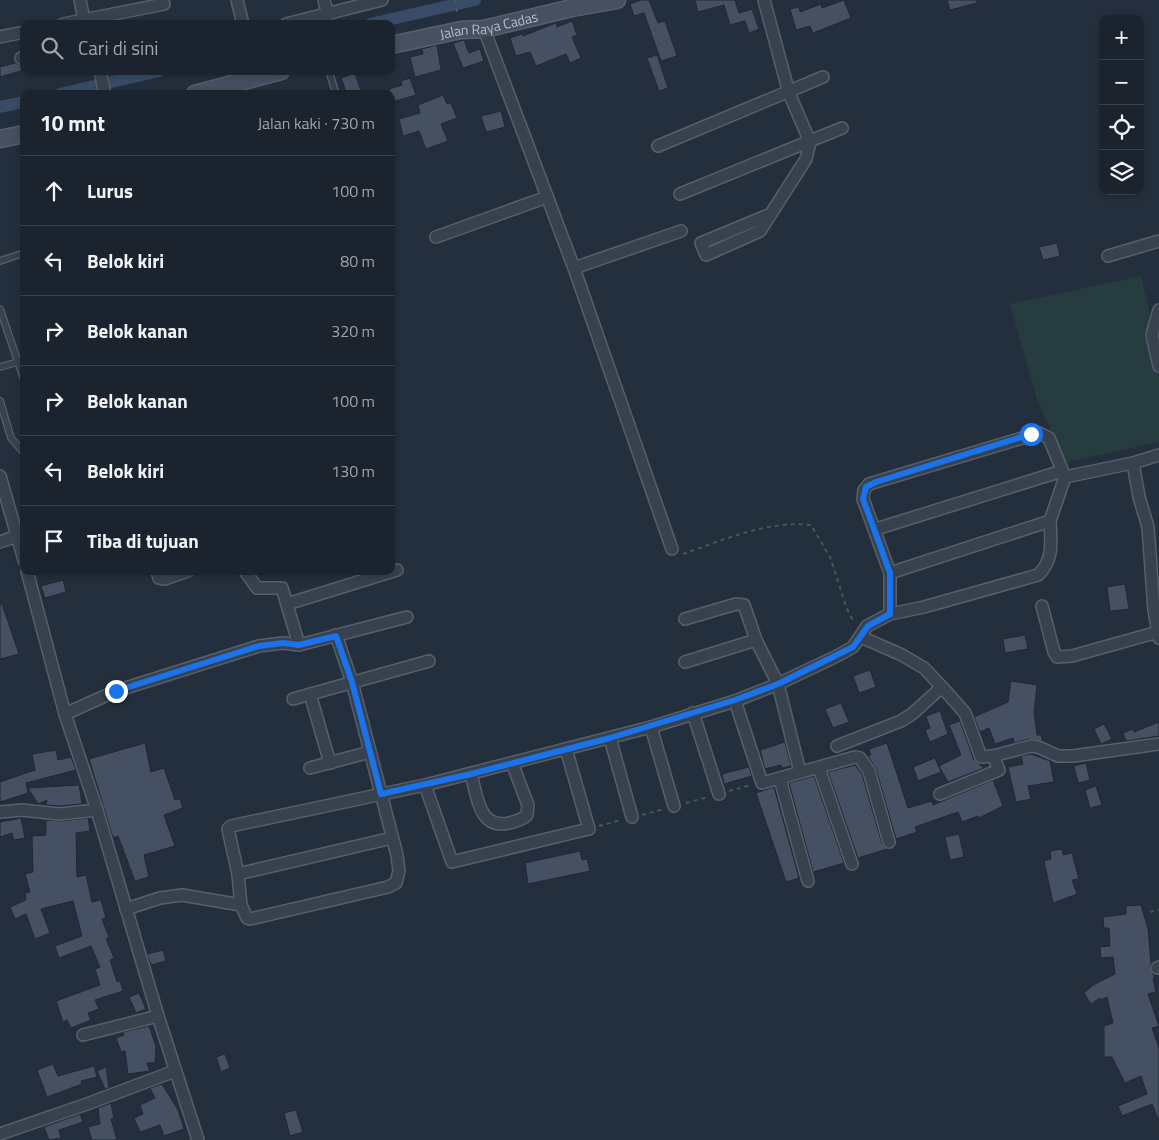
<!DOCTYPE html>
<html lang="id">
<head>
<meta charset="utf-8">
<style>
  body { margin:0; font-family:"Titillium Web",sans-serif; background:#242b36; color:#f1f3f6 }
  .controls { position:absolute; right:15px; top:15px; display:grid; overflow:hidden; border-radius:10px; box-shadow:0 2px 8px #0003 }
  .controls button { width:45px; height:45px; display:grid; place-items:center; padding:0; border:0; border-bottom:1px solid #39404a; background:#1b232e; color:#f1f3f6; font:25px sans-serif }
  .stop { position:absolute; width:15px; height:15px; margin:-11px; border:4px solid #1a73e8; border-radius:50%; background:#fff }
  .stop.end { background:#1a73e8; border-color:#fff; box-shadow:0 1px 5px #0008 }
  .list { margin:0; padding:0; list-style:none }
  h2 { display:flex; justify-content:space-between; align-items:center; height:65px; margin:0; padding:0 20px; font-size:21px }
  h2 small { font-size:16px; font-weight:400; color:#a0a4aa }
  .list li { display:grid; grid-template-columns:32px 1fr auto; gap:15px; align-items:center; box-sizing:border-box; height:70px; padding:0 20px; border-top:1px solid #39404a }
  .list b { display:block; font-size:19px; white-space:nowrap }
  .list em { font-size:16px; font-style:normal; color:#a0a4aa }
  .icon { flex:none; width:28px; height:28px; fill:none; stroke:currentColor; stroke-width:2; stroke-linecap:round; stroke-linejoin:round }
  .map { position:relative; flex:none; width:1159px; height:1140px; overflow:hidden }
  .search { position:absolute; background:#1b232e; box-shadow:0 2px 8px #0003; left:20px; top:20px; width:375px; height:55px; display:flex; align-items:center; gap:12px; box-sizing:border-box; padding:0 18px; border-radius:10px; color:#a0a4aa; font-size:19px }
  .panel { position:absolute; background:#1b232e; box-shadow:0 2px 8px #0003; left:20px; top:90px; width:375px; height:485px; border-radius:10px }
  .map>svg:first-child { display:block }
  .green { fill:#263c3f }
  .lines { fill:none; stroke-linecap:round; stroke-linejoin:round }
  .canal { stroke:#394c67; stroke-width:12 }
  .building { fill:#455162; stroke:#1f2835 }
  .lane-casing { stroke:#565f6c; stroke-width:8 }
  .street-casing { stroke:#565f6c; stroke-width:14 }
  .secondary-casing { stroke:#565f6c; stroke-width:19 }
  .path { stroke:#44595c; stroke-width:2; stroke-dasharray:4 4; stroke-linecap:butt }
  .lane { stroke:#38414e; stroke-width:5.5 }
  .street { stroke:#38414e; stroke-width:11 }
  .secondary { stroke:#465061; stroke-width:16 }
  .route { stroke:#1a73e8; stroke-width:6 }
  .labels { text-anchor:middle; stroke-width:4; stroke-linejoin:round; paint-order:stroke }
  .street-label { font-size:14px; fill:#b4bcc9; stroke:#1d2633 }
</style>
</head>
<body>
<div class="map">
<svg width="1159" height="1140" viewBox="0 0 1159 1140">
  <rect width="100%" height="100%" fill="#242f3e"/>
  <polygon class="green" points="1141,276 1159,351 1159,442 1066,462 1037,400 1010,304"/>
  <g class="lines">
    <g class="canal">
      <polyline points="370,24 475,0"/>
      <polyline points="60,94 159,71"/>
      <polyline points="0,107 24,102"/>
    </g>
  </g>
  <g class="building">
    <polygon points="641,0 649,0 658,23 665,21 677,56 661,61 644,13 634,16 630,4"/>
    <polygon points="695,0 735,0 739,13 752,9 759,29 749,33 745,21 730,25 724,5 698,12"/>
    <polygon points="844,0 851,18 813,33 810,26 796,30 790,9 799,7 800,12 821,4 822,8"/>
    <polygon points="947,0 976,0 977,3 950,10"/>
    <polygon points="572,21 577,35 572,37 581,58 570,63 566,54 536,66 530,52 516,56 510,38 522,34 523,36 556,23 557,27"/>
    <polygon points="464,40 469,53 480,49 484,61 463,68 453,43"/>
    <polygon points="437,45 441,70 415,77 410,57 423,54 422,49"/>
    <polygon points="657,55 668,88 659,91 647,58"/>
    <polygon points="15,63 24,66 24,70 0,77 0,67"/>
    <polygon points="355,73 362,94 347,94 341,78"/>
    <polygon points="410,78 416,95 392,102 389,89 402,85 401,81"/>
    <polygon points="443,95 447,104 451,103 457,118 441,124 448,141 426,149 419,131 403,136 399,119 420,113 418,105"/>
    <polygon points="501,111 505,127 486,132 481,116"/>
    <polygon points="1057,243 1060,256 1043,260 1039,247"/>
    <polygon points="63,580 66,592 45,598 41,586"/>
    <polygon points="1125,584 1129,609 1110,611 1107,587"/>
    <polygon points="0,604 2,604 19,654 0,659"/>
    <polygon points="1025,635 1028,649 1005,653 1003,639"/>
    <polygon points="870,670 876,687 859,693 853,676"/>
    <polygon points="1011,681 1037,685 1034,712 1037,735 1041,735 1043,741 1029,739 1014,743 1013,738 995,744 989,728 980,732 974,717 1008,702"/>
    <polygon points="841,703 849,722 833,728 825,709"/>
    <polygon points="940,711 948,734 930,742 925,730 930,728 926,716"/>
    <polygon points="960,721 974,760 984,768 948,782 939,766 961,755 949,725"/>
    <polygon points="1159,722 1159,736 1126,741 1123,733 1133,729 1134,732"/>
    <polygon points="1104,724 1112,739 1101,744 1094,729"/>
    <polygon points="785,742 791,766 782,768 781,765 765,769 760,750"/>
    <polygon points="145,743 151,772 164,768 175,800 180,799 183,808 164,815 175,846 144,855 149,877 135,881 118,836 113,838 89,759"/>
    <polygon points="887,743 908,808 932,801 933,805 993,780 1003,806 979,818 978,816 962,822 958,812 915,827 917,832 896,839 876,769 868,756 871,755 869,749"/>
    <polygon points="56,750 58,760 71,757 76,770 26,783 28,793 0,802 0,782 35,770 32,754"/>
    <polygon points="1031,754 1050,761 1054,782 1028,786 1031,799 1016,802 1008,767 1023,764 1021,756"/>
    <polygon points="935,758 941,772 918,781 913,767"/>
    <polygon points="1086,763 1090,780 1078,783 1074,766"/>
    <polygon points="855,765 862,774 882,844 887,849 858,858 828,772"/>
    <polygon points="749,767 752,776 724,784 722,774"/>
    <polygon points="814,776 844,863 813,872 789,783"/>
    <polygon points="79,785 82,804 59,806 46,805 47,800 38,804 28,788"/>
    <polygon points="1096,786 1102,805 1090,808 1085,790"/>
    <polygon points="774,787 799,878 786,882 756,793"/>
    <polygon points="21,818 25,838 14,840 12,833 0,837 0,822"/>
    <polygon points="88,818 90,831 76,833 77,877 86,875 92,902 101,900 106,918 102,919 109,937 106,939 114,958 110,960 117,982 120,981 123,991 95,1000 99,1009 88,1013 91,1020 71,1028 67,1020 63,1022 56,1001 100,985 95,969 100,967 91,946 59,958 55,946 82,936 73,901 41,909 50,933 35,939 26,914 15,919 10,907 26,900 25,893 30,892 25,874 33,872 32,836 46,835 46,820 60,821"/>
    <polygon points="959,834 964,857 950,860 945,837"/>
    <polygon points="1062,849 1063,855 1072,853 1079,879 1072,880 1077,894 1053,903 1044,861 1051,859 1050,851"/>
    <polygon points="580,851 582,860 587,859 590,871 528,884 525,863"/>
    <polygon points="1141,905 1148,929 1151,963 1150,968 1155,978 1153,978 1156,992 1148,994 1159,1026 1152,1028 1159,1048 1159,1121 1152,1104 1122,1116 1118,1106 1147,1094 1141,1076 1125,1083 1112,1057 1104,1057 1104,1026 1113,1023 1107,997 1101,1000 1100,998 1091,1004 1084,993 1093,985 1115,974 1113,957 1101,958 1100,947 1110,946 1109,928 1104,928 1103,917 1126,914 1126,906"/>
    <polygon points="163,950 166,961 151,965 147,954"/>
    <polygon points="139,993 146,1009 136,1013 129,997"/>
    <polygon points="149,1026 156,1047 155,1063 147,1063 150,1071 128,1074 125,1051 121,1052 116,1038 124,1035 123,1032"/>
    <polygon points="225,1054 230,1068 221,1072 216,1057"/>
    <polygon points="53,1064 58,1076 94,1066 97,1077 81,1081 82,1084 47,1097 37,1070"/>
    <polygon points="106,1067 109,1088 105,1089 97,1071"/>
    <polygon points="162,1084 178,1110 184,1129 164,1136 160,1125 140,1132 134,1118 143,1114 140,1105 155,1098 150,1088"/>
    <polygon points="111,1103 114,1119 111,1119 117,1140 92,1140 88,1127 100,1124 98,1108"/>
    <polygon points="296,1110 303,1132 290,1136 284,1113"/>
    <polygon points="80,1114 83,1122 59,1130 61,1138 49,1140 44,1127"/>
  </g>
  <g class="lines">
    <g class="lane-casing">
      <g id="lane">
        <polyline points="329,71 336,94"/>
        <polyline points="0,261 24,253"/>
        <polyline points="0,309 24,380"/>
        <polyline points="0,367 18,362"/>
        <polyline points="0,401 11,438 24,453"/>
      </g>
    </g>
    <g class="street-casing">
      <g id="street">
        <polyline points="80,0 85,24"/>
        <polyline points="237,0 243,24"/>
        <polyline points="324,0 328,15"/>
        <polyline points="764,0 789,93 810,142 806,159 760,231 706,255 701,243 771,214"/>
        <polyline points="63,24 164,4"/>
        <polyline points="286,24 382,0"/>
        <polyline points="484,29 574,268 672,549"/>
        <polyline points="0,37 24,32"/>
        <polyline points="21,58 24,58"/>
        <polyline points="100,71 105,94"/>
        <polyline points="658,146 823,77"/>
        <polyline points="680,194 842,128"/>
        <polyline points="436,237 547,197"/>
        <polyline points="1108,256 1159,241"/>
        <polyline points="574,268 681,231"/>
        <polyline points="1159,310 1152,335 1159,366"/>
        <polyline points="1159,455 1133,463 1139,497 1148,527 1154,610 1159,638"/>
        <polyline points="0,476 24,560"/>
        <polyline points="876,529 1062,471"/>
        <polyline points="0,542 17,536"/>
        <polyline points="27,571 65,714 97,810 158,1016 198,1140"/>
        <polyline points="157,571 159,578 165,579 188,571"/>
        <polyline points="245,571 257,588 282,588 299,645"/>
        <polyline points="890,573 1050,521 1065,477"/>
        <polyline points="287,604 397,570"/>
        <polyline points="1042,606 1054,652 1057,657 1072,656 1158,632"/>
        <polyline points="890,614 890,573 863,499 864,490 869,484 1039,433 1049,438 1065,477 1133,463"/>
        <polyline points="685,619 736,604 744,605 756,640 778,684 800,772"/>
        <polyline points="861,637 902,655 924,668 942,687 965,713 981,757 993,756 999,770 940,794"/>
        <polyline points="685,662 756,640"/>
        <polyline points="310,694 330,763"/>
        <polyline points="293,699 429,661"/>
        <polyline points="735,701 762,783 855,757 860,758 869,771 889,842"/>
        <polyline points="693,713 719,794"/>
        <polyline points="65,714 116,691 259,646 283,643 299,645 407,617"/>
        <polyline points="651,727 674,806"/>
        <polyline points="610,738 632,817"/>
        <polyline points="837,746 901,721 912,714 942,687"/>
        <polyline points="993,756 1031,746 1038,747 1058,756 1073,756 1159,744"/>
        <polyline points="310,768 370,752"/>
        <polyline points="819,768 852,864"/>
        <path d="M471,774C477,796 479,830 509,823C516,821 522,820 527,815L528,805L512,763"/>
        <polyline points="780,779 808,881"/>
        <polyline points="425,785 452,862 576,832 589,829 566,749"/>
        <polyline points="0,812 22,810 59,814 97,810"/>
        <polyline points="238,874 392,838"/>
        <path d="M241,905L238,874L228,829L231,826L425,785L651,727L735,701L778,684L837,656L853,647L867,626L890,614L924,607L1038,575C1054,560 1051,542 1050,521"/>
        <polyline points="126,909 160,898 182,895 241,905 247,918 250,919 388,887 396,883 399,871 397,855 352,682 336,635"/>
        <polyline points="1157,968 1159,967"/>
        <polyline points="83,1035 158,1016"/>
        <polyline points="0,1134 87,1104 175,1071"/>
      </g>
    </g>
    <g class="secondary-casing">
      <g id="secondary">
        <path id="s1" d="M391,45L461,30L484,29L572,8L617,0"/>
        <polyline points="195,94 281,71"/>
        <polyline points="0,139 24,134"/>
      </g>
    </g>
    <g class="path">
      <polyline points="455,0 458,16"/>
      <path d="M683,554C723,540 768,520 811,525L830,557L847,609L854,623"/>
      <polyline points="729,791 751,785"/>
      <polyline points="686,803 708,797"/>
      <polyline points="642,815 664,809"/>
      <polyline points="599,826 621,820"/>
      <polyline points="1150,912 1159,910"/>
    </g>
    <use href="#lane" class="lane"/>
    <use href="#street" class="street"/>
    <use href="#secondary" class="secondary"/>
  </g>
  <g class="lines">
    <polyline class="route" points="116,691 259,646 283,643 299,645 336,636 352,682 381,794 471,774 610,738 735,700 778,684 853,647 868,626 890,614 890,573 863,499 866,487 876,482 1031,434"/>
  </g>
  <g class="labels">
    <g class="street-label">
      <text dy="5" stroke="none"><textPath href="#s1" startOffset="100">Jalan Raya Cadas</textPath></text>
    </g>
  </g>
</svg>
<div class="controls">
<button>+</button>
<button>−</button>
<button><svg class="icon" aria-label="locate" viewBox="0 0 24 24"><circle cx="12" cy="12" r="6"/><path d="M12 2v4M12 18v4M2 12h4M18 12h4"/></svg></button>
<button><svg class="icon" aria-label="layers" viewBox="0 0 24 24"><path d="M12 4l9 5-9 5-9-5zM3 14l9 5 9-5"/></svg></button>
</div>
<div class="stop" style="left:1031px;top:434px"></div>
<div class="stop end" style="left:116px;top:691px"></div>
<div class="search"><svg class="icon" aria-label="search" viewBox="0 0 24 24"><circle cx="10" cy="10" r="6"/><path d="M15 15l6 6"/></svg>Cari di sini</div>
<section class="panel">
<h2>10 mnt<small>Jalan kaki · 730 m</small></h2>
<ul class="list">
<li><svg class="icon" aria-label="ahead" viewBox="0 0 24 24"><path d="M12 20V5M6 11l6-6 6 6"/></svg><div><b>Lurus</b></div><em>100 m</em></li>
<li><svg class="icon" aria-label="left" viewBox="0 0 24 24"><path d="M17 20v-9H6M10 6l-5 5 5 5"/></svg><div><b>Belok kiri</b></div><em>80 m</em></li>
<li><svg class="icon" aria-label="right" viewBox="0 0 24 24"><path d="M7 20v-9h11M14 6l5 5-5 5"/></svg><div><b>Belok kanan</b></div><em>320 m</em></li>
<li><svg class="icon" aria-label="right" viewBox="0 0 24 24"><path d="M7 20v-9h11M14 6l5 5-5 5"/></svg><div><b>Belok kanan</b></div><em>100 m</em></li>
<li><svg class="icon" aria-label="left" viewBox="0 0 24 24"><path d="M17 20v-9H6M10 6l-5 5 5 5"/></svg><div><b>Belok kiri</b></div><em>130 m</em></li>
<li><svg class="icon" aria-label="arrive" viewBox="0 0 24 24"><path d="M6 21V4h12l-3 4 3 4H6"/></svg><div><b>Tiba di tujuan</b></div></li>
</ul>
</section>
</div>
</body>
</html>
